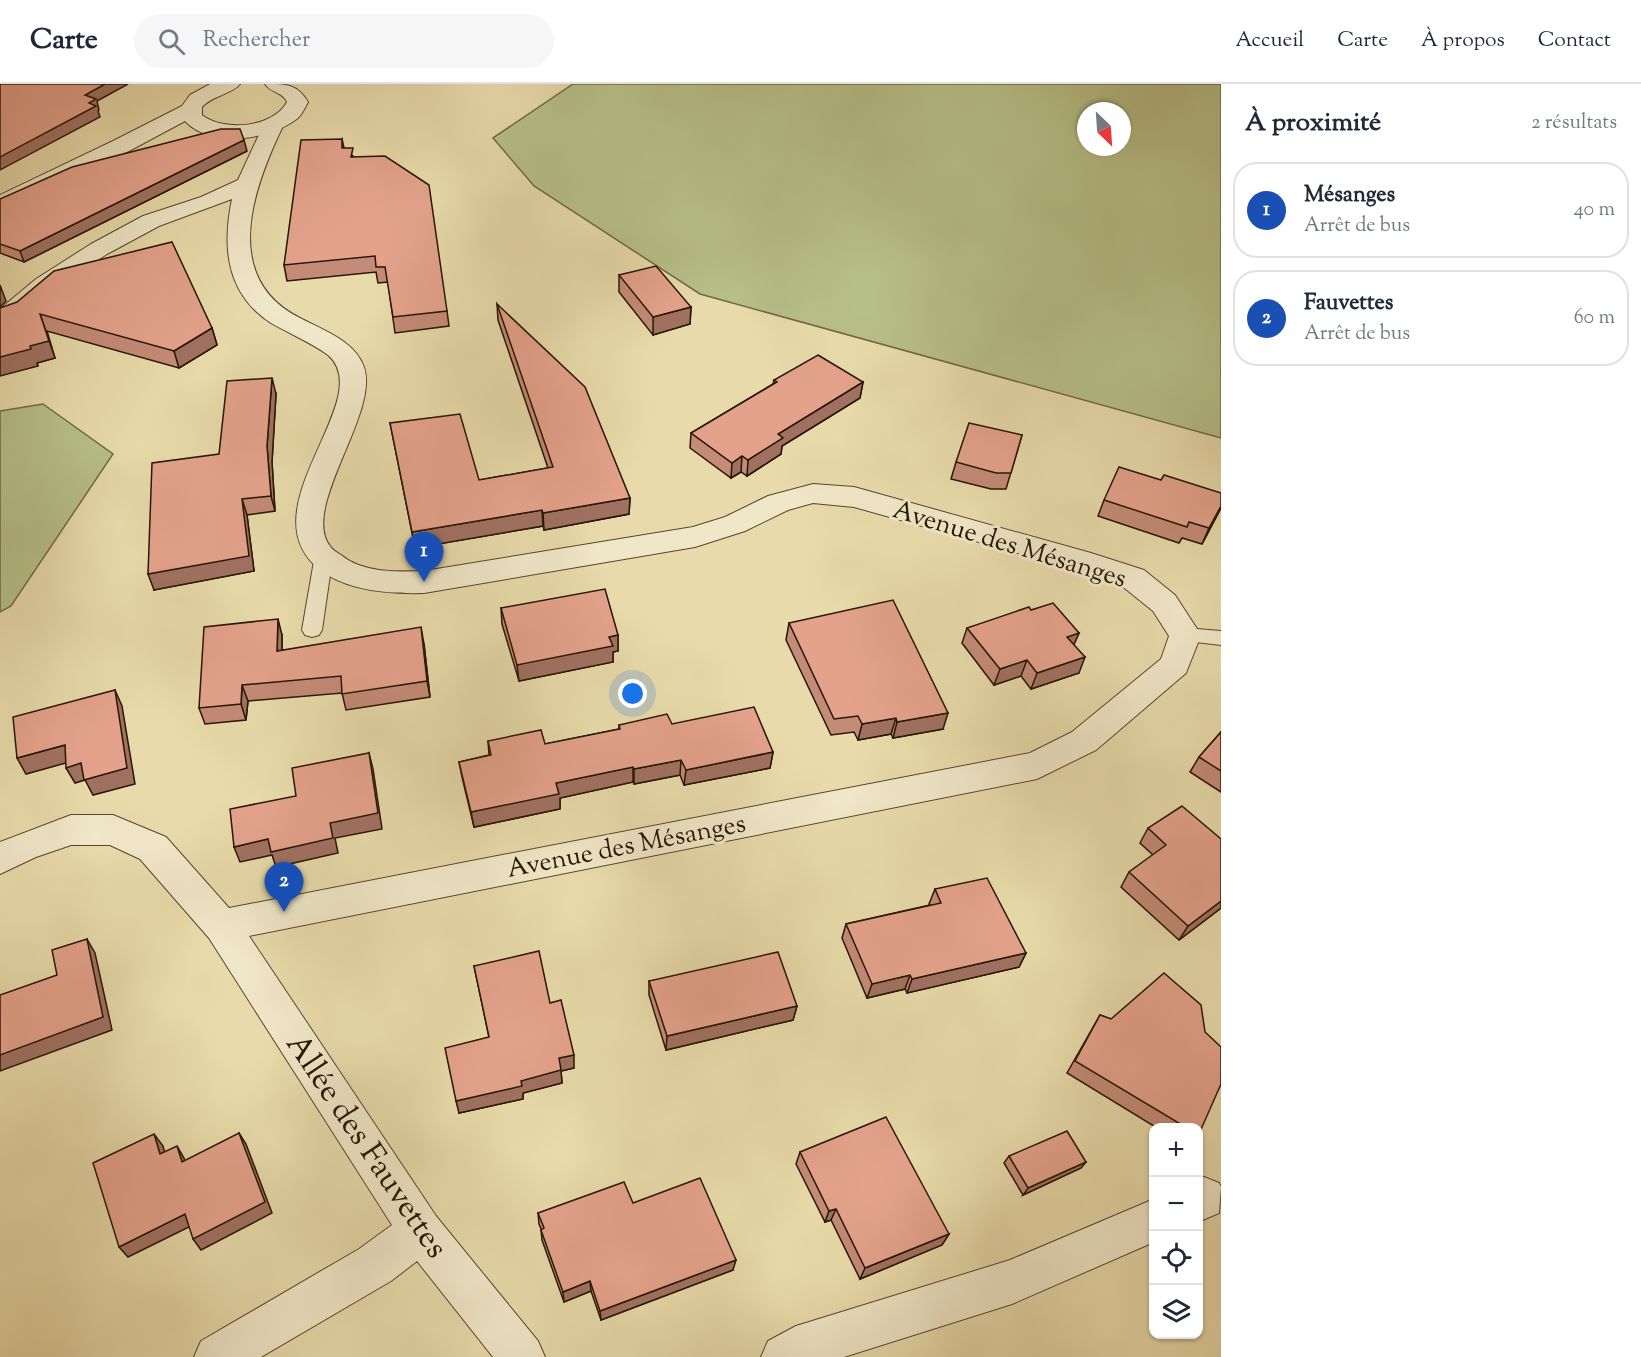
<!DOCTYPE html>
<html lang="fr">
<head>
<meta charset="utf-8">
<style>
  body { margin:0; font-family:"Sorts Mill Goudy",serif; background:#f6f6f7; color:#1f2937 }
  .controls { position:absolute; right:18px; bottom:18px; display:grid; overflow:hidden; border-radius:12px; box-shadow:0 2px 4px #0004 }
  .controls button { width:54px; height:54px; display:grid; place-items:center; padding:0; border:0; border-bottom:2px solid #e0e1e3; background:#fff; color:#1f2937; font:30px sans-serif }
  .compass { position:absolute; left:1077px; top:18px; width:54px; height:54px; border-radius:50%; background:#fff; box-shadow:0 2px 4px #0004; rotate:155deg }
  .you { position:absolute; left:633px; top:610px; width:21px; height:21px; margin:-15px; border:4px solid #fff; border-radius:50%; background:#1a73e8; box-shadow:0 0 0 9px #1a73e833 }
  .badge { display:grid; place-items:center; width:39px; height:39px; border-radius:50%; background:#2563eb; color:#fff; font-size:20px; font-weight:700 }
  .pin { position:absolute; translate:-50% -50px; filter:drop-shadow(0 2px 3px #0008) }
  .pin::after { content:''; position:absolute; top:32px; width:21px; height:18px; background:inherit; clip-path:polygon(0 0,100% 0,50% 100%) }
  .list { margin:0; padding:0; list-style:none }
  h2 { display:flex; justify-content:space-between; align-items:center; height:78px; margin:0; padding:0 24px; font-size:26px }
  h2 small { font-size:20px; font-weight:400; color:#747a83 }
  .list li { display:grid; grid-template-columns:39px 1fr auto; gap:18px; align-items:center; box-sizing:border-box; height:96px; margin:0 12px 12px; padding:0 12px; border:2px solid #e0e1e3; border-radius:24px }
  .list b { display:block; font-size:22px; white-space:nowrap }
  .list p { margin:0; font-size:20px; white-space:nowrap; color:#747a83 }
  .list em { font-size:20px; font-style:normal; color:#747a83 }
  .icon { flex:none; width:33px; height:33px; fill:none; stroke:currentColor; stroke-width:2; stroke-linecap:round; stroke-linejoin:round }
  .map { position:relative; flex:none; width:1221px; height:1273px; overflow:hidden }
  header { display:flex; align-items:center; gap:36px; box-sizing:border-box; height:84px; padding:0 30px; background:#fff; border-bottom:2px solid #e0e1e3 }
  header strong { font-size:28px }
  nav { display:flex; gap:33px; margin-inline-start:auto; font-size:21px }
  .search { width:420px; height:54px; background:#f6f6f7; display:flex; align-items:center; gap:15px; box-sizing:border-box; padding:0 21px; border-radius:33px; color:#747a83; font-size:22px }
  main { display:flex }
  aside { flex:1; background:#fff }
  .map>svg:first-child { display:block }
  .green { fill:#b7bf88; stroke:#6e6a44; stroke-width:1.5; fill-rule:evenodd }
  .lines { fill:none; stroke-linecap:round; stroke-linejoin:round }
  .service-casing { stroke:#56472b; stroke-width:2 }
  .minor-casing { stroke:#56472b; stroke-width:2 }
  .tertiary-casing { stroke:#56472b; stroke-width:2 }
  .service { fill:#f0e7c8; fill-rule:evenodd }
  .minor { fill:#f0e7c8; fill-rule:evenodd }
  .tertiary { fill:#f0e7c8; fill-rule:evenodd }
  .wall { fill:#c48b78; stroke:#251601; stroke-width:1.5 }
  .shaded-wall { fill:#a07162; stroke:#251601; stroke-width:1.5 }
  .building { fill:#e4a28c; stroke:#251601; stroke-width:1.5 }
  .labels { text-anchor:middle; stroke-width:6; stroke-linejoin:round; paint-order:stroke }
  .street-label { font-size:26px; fill:#251601; stroke:#f0e7c8 }
  .near-street-label { font-size:32px; fill:#251601; stroke:#f0e7c8 }
</style>
</head>
<body>
<header>
<strong>Carte</strong>
<div class="search"><svg class="icon" aria-label="search" viewBox="0 0 24 24"><circle cx="10" cy="10" r="6"/><path d="M15 15l6 6"/></svg>Rechercher</div>
<nav><a>Accueil</a><a>Carte</a><a>À propos</a><a>Contact</a></nav>
</header>
<main>
<div class="map">
<svg width="1221" height="1273" viewBox="0 0 1221 1273">
  <rect width="100%" height="100%" fill="#e8daaa"/>
  <filter id="stains"><feTurbulence type="fractalNoise" baseFrequency=".00333" numOctaves="4"/><feColorMatrix values="0 0 0 0 .2 0 0 0 0 .09 0 0 0 0 .02 0 0 0 .5 -.17"/></filter>
  <radialGradient id="worn" r=".72"><stop offset=".6" stop-color="#630" stop-opacity="0"/><stop offset="1" stop-color="#630" stop-opacity=".3"/></radialGradient>
  <g class="green">
    <path d="M573,0H1221V354L700,210L534,102L493,54ZM1086,27H1122V63H1086Z"/>
    <polygon points="43,320 113,370 11,522 0,528 0,327"/>
  </g>
  <g class="lines">
    <g class="service-casing">
      <g id="service">
        <polygon points="323,470 330,472 332,477 322,546 319,551 312,553 305,551 302,546 314,477 316,472"/>
        <polygon points="1185,544 1221,547 1221,561 1178,556 1175,551 1178,546"/>
      </g>
    </g>
    <g class="minor-casing">
      <g id="minor">
        <path d="M273,36L280,38L283,42C253,104 220,194 300,234C323,246 355,257 364,283C380,329 300,424 330,462C332,466 337,468 341,471C363,489 397,488 424,487L693,443L725,433L768,412L813,400L854,403L1091,469L1144,486L1175,511L1201,551L1186,589L1096,666L1037,695L249,852L436,1132L538,1257L545,1273H493L417,1177L391,1197L261,1273H194L201,1257L359,1165L392,1141L209,854L140,775L110,761H71L36,773L0,790V758L71,731H113L166,753L229,824L1030,669L1072,648L1161,575L1169,552L1153,527L1122,502L1082,487L854,423L813,419L788,426L745,447L695,463L424,509C390,510 346,507 319,485C245,425 379,315 328,271C310,258 290,250 271,239C226,210 222,163 232,115L159,142L107,170L54,205L22,233L0,241V225L36,195L91,160L143,132L201,113L238,96L263,42L266,38Z"/>
        <polygon points="1204,1093 1219,1099 1221,1103 1219,1129 1198,1138 1198,1095"/>
        <polygon points="1154,1115 1154,1158 1012,1220 844,1273 761,1273 768,1257 796,1242 1010,1176"/>
      </g>
    </g>
    <g class="tertiary-casing">
      <path id="tertiary" d="M210,0H240C234,9 212,12 202,23V31C224,48 273,44 287,18C283,8 271,9 265,0C287,0 297,0 308,18C305,24 302,30 298,34C270,56 211,65 185,37L129,67L0,126V111L113,57L182,22L190,11Z"/>
    </g>
    <use href="#service" class="service"/>
    <use href="#minor" class="minor"/>
    <use href="#tertiary" class="tertiary"/>
  </g>
  <g class="wall">
    <polygon points="342,55 344,64 354,73 447,227 449,242 395,249 388,198 378,199 376,188 287,197 284,181"/>
    <polygon points="247,67 24,178 0,169 0,115"/>
    <polygon points="619,191 691,223 690,240 653,251 619,208"/>
    <polygon points="497,220 630,414 629,430 544,446 543,442 415,464 390,339 479,396 548,384 498,236"/>
    <polygon points="0,224 212,244 217,261 179,284 47,247 55,274 37,279 38,282"/>
    <polygon points="774,296 863,298 860,314 782,362 781,370 747,392 741,388 731,394 690,364 691,349 773,300"/>
    <polygon points="276,310 272,378 275,427 247,431 254,487 154,506 219,370"/>
    <polygon points="1022,351 1006,405 991,405 951,395 956,378"/>
    <polygon points="1161,396 1221,409 1221,424 1202,460 1182,454 1179,459 1098,432 1104,416"/>
    <polygon points="501,524 618,551 618,567 613,568 613,578 519,597 502,540"/>
    <polygon points="1031,526 1079,549 1074,560 1079,589 1031,605 1021,592 994,601 962,559 967,544"/>
    <polygon points="789,539 943,645 893,654 891,650 858,656 854,648 831,651 786,556"/>
    <polygon points="282,551 282,566 424,560 430,613 346,626 342,609 248,617 246,636 205,640 199,624"/>
    <polygon points="672,640 773,668 770,684 684,701 680,691 634,700 633,698 560,714 560,725 474,743 462,693 459,678 489,671 488,657 545,660 619,645 619,641"/>
    <polygon points="1221,648 1221,708 1190,688 1199,673"/>
    <polygon points="1148,744 1221,755 1221,824 1179,856 1121,803 1129,788 1153,771 1140,759"/>
    <polygon points="935,805 1026,869 1019,883 907,909 905,905 867,914 842,854 846,840 930,821 929,820"/>
    <polygon points="474,882 550,919 574,984 561,987 562,999 523,1009 523,1015 459,1029 489,953"/>
    <polygon points="649,897 797,922 793,936 666,966 649,911"/>
    <polygon points="1100,931 1111,935 1198,1044 1157,1044 1067,989"/>
    <polygon points="800,1068 949,1150 942,1161 860,1195 831,1136 825,1138 796,1080"/>
    <polygon points="1009,1072 1086,1078 1081,1084 1023,1111 1004,1079"/>
    <polygon points="633,1119 733,1186 601,1236 591,1207 564,1218 542,1156 541,1145 539,1140 538,1129"/>
  </g>
  <g class="shaded-wall">
    <polygon points="105,0 128,0 97,17 99,26 98,27 100,33 0,86 0,73 85,11"/>
    <polygon points="244,56 247,67 24,178 20,167"/>
    <polygon points="0,201 6,217 0,223"/>
    <polygon points="691,223 690,240 653,251 653,233"/>
    <polygon points="40,230 55,274 37,279 38,282 0,292 0,273 30,262"/>
    <polygon points="212,244 217,261 179,284 174,267"/>
    <polygon points="272,294 276,310 272,378 275,427 271,412 267,362"/>
    <polygon points="863,298 860,314 782,362 781,370 747,392 748,376 778,350"/>
    <polygon points="742,372 741,388 731,394 732,379"/>
    <polygon points="630,414 629,430 544,446 543,429"/>
    <polygon points="242,415 247,431 254,487 154,506 148,490"/>
    <polygon points="1221,422 1221,424 1202,460 1209,444"/>
    <polygon points="542,426 543,442 415,464 412,448"/>
    <polygon points="278,535 282,551 282,583 277,567"/>
    <polygon points="421,543 424,560 430,613 427,597"/>
    <polygon points="1079,549 1072,565 1067,553"/>
    <polygon points="618,551 618,567 613,568 613,578 519,597 517,581 609,553"/>
    <polygon points="1085,573 1079,589 1031,605 1037,589"/>
    <polygon points="1027,576 1021,592 994,601 1000,585"/>
    <polygon points="242,601 248,617 246,636 241,620"/>
    <polygon points="115,606 122,622 135,700 93,711 85,696 75,699 66,684"/>
    <polygon points="948,629 943,645 893,654 897,638"/>
    <polygon points="896,634 891,650 858,656 862,640"/>
    <polygon points="65,661 73,677 26,690 17,674"/>
    <polygon points="773,668 770,684 684,701 686,686"/>
    <polygon points="369,669 373,685 382,745 335,754 338,769 276,783 272,771 240,778 234,763 268,755 330,739"/>
    <polygon points="681,676 680,691 634,700 634,685"/>
    <polygon points="633,683 633,698 560,714 560,725 474,743 471,728 556,699"/>
    <polygon points="1221,817 1221,824 1179,856 1188,842"/>
    <polygon points="87,855 95,869 112,946 0,987 0,971"/>
    <polygon points="1026,869 1019,883 907,909 912,895"/>
    <polygon points="910,891 905,905 867,914 872,900"/>
    <polygon points="797,922 793,936 666,966 667,952"/>
    <polygon points="574,971 574,984 561,987 562,999 523,1009 523,1015 459,1029 456,1017 521,997 559,974"/>
    <polygon points="239,1049 246,1060 272,1129 201,1166 193,1155"/>
    <polygon points="154,1050 163,1062 168,1081 160,1070"/>
    <polygon points="177,1062 184,1074 189,1089 182,1078"/>
    <polygon points="1086,1078 1081,1084 1023,1111 1028,1104"/>
    <polygon points="836,1125 831,1136 825,1138 829,1127"/>
    <polygon points="185,1130 193,1141 128,1173 119,1163"/>
    <polygon points="949,1150 942,1161 860,1195 865,1184"/>
    <polygon points="736,1176 733,1186 601,1236 600,1227"/>
    <polygon points="590,1197 591,1207 564,1218 563,1208"/>
  </g>
  <g class="building">
    <polygon points="0,0 105,0 85,11 96,15 89,19 96,22 0,73"/>
    <polygon points="221,45 240,45 244,56 20,167 0,160 0,115 72,83"/>
    <polygon points="342,55 342,64 353,64 351,73 385,72 429,101 447,227 393,233 385,183 376,183 375,172 284,181 301,56"/>
    <polygon points="172,158 212,244 174,267 40,230 49,257 30,262 31,265 0,273 0,224 17,218 54,187"/>
    <polygon points="656,182 691,223 653,233 619,191"/>
    <polygon points="497,220 585,303 630,414 543,429 542,426 412,448 390,339 460,330 479,396 553,383"/>
    <polygon points="818,271 863,298 778,350 783,354 748,376 742,372 732,379 691,349 777,298 774,296"/>
    <polygon points="272,294 267,362 271,412 242,415 249,472 148,490 152,379 219,370 227,297"/>
    <polygon points="969,339 1022,351 1011,389 996,389 956,378"/>
    <polygon points="1119,383 1161,396 1164,391 1221,409 1221,422 1209,444 1189,438 1187,443 1104,416"/>
    <polygon points="605,505 618,551 609,553 613,562 517,581 501,524"/>
    <polygon points="893,516 948,629 897,638 896,634 862,640 858,632 834,635 789,539"/>
    <polygon points="1053,519 1079,549 1067,553 1085,573 1037,589 1027,576 1000,585 967,544 1029,523 1031,526"/>
    <polygon points="278,535 277,567 421,543 427,597 342,610 341,592 242,601 241,620 199,624 204,543"/>
    <polygon points="115,606 127,684 84,696 81,679 66,684 65,661 17,674 13,633"/>
    <polygon points="754,623 773,668 686,686 681,676 634,685 633,683 556,699 559,710 471,728 459,678 491,671 488,657 541,646 545,660 620,645 619,641 667,630 672,640"/>
    <polygon points="1221,648 1221,687 1199,673"/>
    <polygon points="369,669 378,729 330,739 333,754 271,768 268,755 234,763 230,725 296,712 292,684"/>
    <polygon points="1182,722 1221,755 1221,817 1188,842 1129,788 1166,761 1148,744"/>
    <polygon points="987,794 1026,869 912,895 910,891 872,900 846,840 941,819 935,805"/>
    <polygon points="87,855 103,933 0,971 0,911 57,891 52,866"/>
    <polygon points="539,867 550,919 561,916 574,971 559,974 561,986 521,997 522,1002 456,1017 445,964 489,953 474,882"/>
    <polygon points="778,868 797,922 667,952 649,897"/>
    <polygon points="1164,889 1201,921 1205,948 1221,963 1221,1000 1199,1050 1198,1044 1187,1044 1075,977 1100,931 1111,935"/>
    <polygon points="886,1033 949,1150 865,1184 836,1125 829,1127 800,1068"/>
    <polygon points="1067,1047 1086,1078 1028,1104 1009,1072"/>
    <polygon points="239,1049 265,1118 193,1155 185,1130 119,1163 93,1079 154,1050 160,1070 177,1062 182,1078"/>
    <polygon points="700,1094 736,1176 600,1227 590,1197 563,1208 541,1146 544,1144 538,1129 624,1098 633,1119"/>
  </g>
  <g class="labels">
    <g class="street-label">
      <text transform="translate(1010 459) rotate(17)" y="9">Avenue des Mésanges</text>
      <text transform="translate(626 761) rotate(-11)" y="9">Avenue des Mésanges</text>
    </g>
    <g class="near-street-label">
      <text transform="translate(368 1061) rotate(56)" y="11">Allée des Fauvettes</text>
    </g>
  </g>
  <rect width="100%" height="100%" filter="url(#stains)"/>
  <rect width="100%" height="100%" fill="url(#worn)"/>
</svg>
<div class="controls">
<button>+</button>
<button>−</button>
<button><svg class="icon" aria-label="locate" viewBox="0 0 24 24"><circle cx="12" cy="12" r="6"/><path d="M12 2v4M12 18v4M2 12h4M18 12h4"/></svg></button>
<button><svg class="icon" aria-label="layers" viewBox="0 0 24 24"><path d="M12 4l9 5-9 5-9-5zM3 14l9 5 9-5"/></svg></button>
</div>
<svg class="compass" viewBox="-18 -18 36 36"><path d="M0-13l5 13h-10z" fill="#e53935"/><path d="M0 13l5-13h-10z" fill="#747a83"/></svg>
<div class="you"></div>
<div class="pin badge" style="left:424px;top:498px;background:#1a4fb4">1</div>
<div class="pin badge" style="left:284px;top:828px;background:#1a4fb4">2</div>
</div>
<aside>
<h2>À proximité<small>2 résultats</small></h2>
<ul class="list">
<li><span class="badge" style="background:#1a4fb4">1</span><div><b>Mésanges</b><p>Arrêt de bus</p></div><em>40 m</em></li>
<li><span class="badge" style="background:#1a4fb4">2</span><div><b>Fauvettes</b><p>Arrêt de bus</p></div><em>60 m</em></li>
</ul>
</aside>
</main>
</body>
</html>
